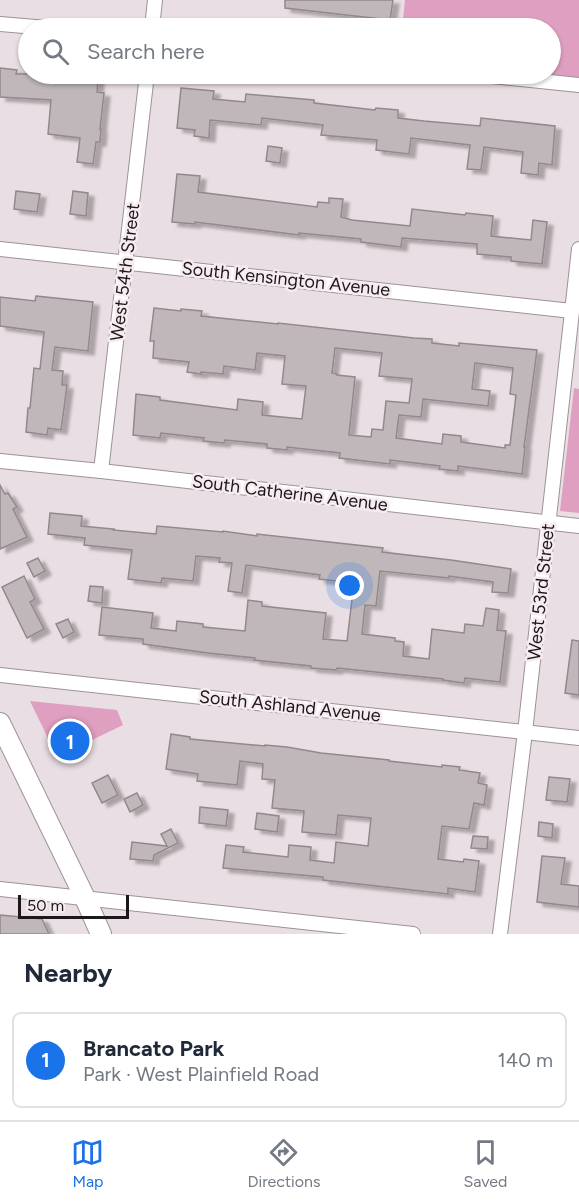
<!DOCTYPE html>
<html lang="en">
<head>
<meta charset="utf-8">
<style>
  body { margin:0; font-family:Figtree,sans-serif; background:#f6f6f7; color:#1f2937 }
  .scale { position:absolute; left:18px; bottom:15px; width:111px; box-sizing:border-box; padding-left:6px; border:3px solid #1c181a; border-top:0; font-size:16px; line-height:21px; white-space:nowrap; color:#1c181a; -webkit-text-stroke:4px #f6ebf0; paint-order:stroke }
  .you { position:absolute; left:350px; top:586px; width:21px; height:21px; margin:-15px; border:4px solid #fff; border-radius:50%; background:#1a73e8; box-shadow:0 0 0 9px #1a73e833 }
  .badge { display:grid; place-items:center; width:39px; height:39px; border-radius:50%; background:#1a73e8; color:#fff; font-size:20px; font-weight:700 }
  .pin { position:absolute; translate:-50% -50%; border:3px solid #fff; box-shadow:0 2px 6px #0006 }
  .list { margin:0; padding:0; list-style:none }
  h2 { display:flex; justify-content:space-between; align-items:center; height:78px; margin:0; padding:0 24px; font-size:26px }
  h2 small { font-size:20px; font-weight:400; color:#747a83 }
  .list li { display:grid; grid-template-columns:39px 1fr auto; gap:18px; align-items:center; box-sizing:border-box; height:96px; margin:0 12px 12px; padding:0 12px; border:2px solid #e0e1e3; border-radius:9px }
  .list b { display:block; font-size:22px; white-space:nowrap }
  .list p { margin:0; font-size:20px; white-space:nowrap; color:#747a83 }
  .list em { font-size:20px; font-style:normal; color:#747a83 }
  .icon { flex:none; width:33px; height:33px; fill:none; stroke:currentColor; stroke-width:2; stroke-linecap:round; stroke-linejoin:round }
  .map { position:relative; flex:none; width:579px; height:934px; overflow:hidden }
  .search { position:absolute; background:#fff; box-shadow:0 2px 4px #0004; left:18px; right:18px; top:18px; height:66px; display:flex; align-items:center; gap:15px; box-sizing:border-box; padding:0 21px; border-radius:33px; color:#747a83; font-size:22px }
  .sheet { height:186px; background:#fff }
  nav { display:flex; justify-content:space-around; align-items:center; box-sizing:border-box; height:84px; border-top:2px solid #e0e1e3; background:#fff; font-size:16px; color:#747a83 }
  nav a { display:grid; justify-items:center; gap:3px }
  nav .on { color:#1a73e8 }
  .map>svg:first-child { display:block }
  .green { fill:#df9fc0 }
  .building { fill:#c0b7bb; stroke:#92888d; stroke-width:1.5; fill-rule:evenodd; filter:url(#shadow) }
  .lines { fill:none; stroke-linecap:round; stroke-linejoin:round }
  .minor-casing { stroke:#9c9297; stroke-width:16 }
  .secondary-casing { stroke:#9c9297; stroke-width:22 }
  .minor { stroke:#fff; stroke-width:14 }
  .secondary { stroke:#fff; stroke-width:20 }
  .labels { text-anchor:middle; stroke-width:5; stroke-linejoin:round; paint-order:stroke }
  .street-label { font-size:18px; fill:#1c181a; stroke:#f6ebf0 }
</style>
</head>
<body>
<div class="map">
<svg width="579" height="934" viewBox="0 0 579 934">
  <defs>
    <filter id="shadow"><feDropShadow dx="6" dy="4" stdDeviation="1.5" flood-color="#0004"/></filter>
  </defs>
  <rect width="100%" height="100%" fill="#e9dee3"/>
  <g class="green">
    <polygon points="405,0 579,0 579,83 493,74 550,74 550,28 402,28"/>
    <polygon points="574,388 579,389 579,513 560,511"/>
    <polygon points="30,701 117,710 123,725 57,757"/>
  </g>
  <g class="building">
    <polygon points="285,0 393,0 390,20 285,8"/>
    <polygon points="0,68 17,70 16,74 38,74 98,79 97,92 104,93 100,129 101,129 100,142 96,142 93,164 77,162 80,138 48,134 51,100 0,97"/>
    <polygon points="181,88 214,91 213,99 245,102 246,94 314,100 314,103 375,110 376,108 398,110 398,118 424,121 480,126 481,118 555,126 552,165 539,163 538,175 521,173 523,152 484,147 481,170 467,169 470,145 411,138 409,154 376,150 377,140 321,135 323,125 262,118 261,125 210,120 209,138 194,136 195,130 177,128"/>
    <polygon points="268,146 282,148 280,163 266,161"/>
    <polygon points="177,174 200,176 198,192 317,207 318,202 329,203 329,198 343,199 341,217 352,220 410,226 412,209 465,215 466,213 493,216 491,236 531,240 533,220 547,222 542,264 511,261 511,257 477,254 477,244 402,238 401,247 361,242 361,239 299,233 299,235 195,222 195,224 172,222"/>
    <polygon points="16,191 40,194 37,212 14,209"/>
    <polygon points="73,191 88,193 86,216 70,214"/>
    <polygon points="36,296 93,302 88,351 55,347 52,370 63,371 62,385 67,385 65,401 61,430 48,428 47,435 26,432 28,408 30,408 34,368 40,369 44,332 0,326 0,297 35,301"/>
    <path d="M154,308L181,311V309L202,311L201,316L278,324V323L414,338L432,339V343L459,346V343L537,350L524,447H525L522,474L458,466V471L439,469L440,466L390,460V464L339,458L340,453L287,447V450L267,448V444L225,440L224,443L203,441L204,438L161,433L160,438L133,435L136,394L160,397V400L237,410L238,399L263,402L262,415L302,419L306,386L282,384L285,356L257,353L255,370L224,366L223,374L201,372V374L187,372L189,362L153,358L154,341H150ZM335,348L382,353L379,376L412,379L409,403L386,401L383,430L372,429L371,437L349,435L355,377L337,375V374L332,373ZM475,363L513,368L510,394L516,395L510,445H505V448L461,442V436L443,434L442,444L396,438L399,415L421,417L423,399L488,406L490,391L472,389Z"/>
    <polygon points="0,485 5,494 8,493 17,507 13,509 27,537 0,549"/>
    <polygon points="50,513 82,516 81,526 114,529 113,530 156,534 157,526 223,532 223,531 257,536 257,534 383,548 382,552 451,560 511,569 508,593 492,592 493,582 449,576 449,578 380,571 376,606 365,605 362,634 395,638 395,641 404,642 403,656 429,659 432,629 464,633 465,624 483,626 486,608 499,610 497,630 506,631 500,682 465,678 464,683 443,680 443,679 337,668 336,670 311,668 311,666 254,660 255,658 208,653 143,644 143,639 99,635 102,607 153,613 151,628 176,631 177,621 203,624 203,627 245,631 248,600 262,602 262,606 326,613 323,639 347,641 354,583 319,579 320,575 246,565 242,593 228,591 232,563 219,562 220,558 196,556 193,581 162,578 161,583 128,579 132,550 84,545 85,538 48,534"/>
    <polygon points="38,558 45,571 34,577 27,563"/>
    <polygon points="24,576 35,599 30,602 44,629 27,638 2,587"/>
    <polygon points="90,586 103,587 102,603 88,601"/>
    <polygon points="68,619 74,632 63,638 56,624"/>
    <polygon points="572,640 579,641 579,695 565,693"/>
    <polygon points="171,734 190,737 190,739 265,746 265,745 287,747 321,753 389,760 389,761 442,767 442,765 460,767 459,770 480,773 478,783 487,785 484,805 474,803 469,829 442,826 438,859 463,862 464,859 479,861 475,892 448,888 448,894 323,880 323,877 223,868 226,845 244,847 243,852 288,857 289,845 311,847 310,860 334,863 336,842 368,846 371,818 338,815 336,835 302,832 304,811 272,808 275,780 262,779 263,764 240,761 237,785 197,781 198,774 166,769"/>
    <polygon points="108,775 118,795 102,803 92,783"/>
    <polygon points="549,777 570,779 567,802 546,800"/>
    <polygon points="137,793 143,805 130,812 124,799"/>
    <polygon points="200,807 228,810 226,826 199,823"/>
    <polygon points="257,813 279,816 277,832 255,829"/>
    <polygon points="539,822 553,824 552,838 538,836"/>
    <polygon points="171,829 178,843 154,855 153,861 130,859 132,842 167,846 161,834"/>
    <polygon points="473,836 488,837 487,849 471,848"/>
    <polygon points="542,856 565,858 561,884 579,886 579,907 537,902"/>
    <polygon points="0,915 42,919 49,934 0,934"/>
  </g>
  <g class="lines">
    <g class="minor-casing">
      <g id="minor">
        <polyline points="0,24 47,28"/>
        <polyline points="152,28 155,0"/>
        <polyline points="473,74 579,85"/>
        <polyline points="0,249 572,311"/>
        <polyline points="0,461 101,471 579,526"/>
        <polyline points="101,471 147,74"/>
        <polyline points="0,675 579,738"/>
        <polyline points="0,889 413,934"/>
        <polyline points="500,934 525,732 579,249"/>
      </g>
    </g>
    <g class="secondary-casing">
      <polyline id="secondary" points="0,723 85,898 101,934"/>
    </g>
    <use href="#minor" class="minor"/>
    <use href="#secondary" class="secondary"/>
  </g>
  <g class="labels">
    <g class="street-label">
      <text transform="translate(125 272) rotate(-83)" y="6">West 54th Street</text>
      <text transform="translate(286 279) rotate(6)" y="6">South Kensington Avenue</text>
      <text transform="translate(290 493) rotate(7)" y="6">South Catherine Avenue</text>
      <text transform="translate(541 592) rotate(-84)" y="6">West 53rd Street</text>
      <text transform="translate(290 706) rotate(6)" y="6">South Ashland Avenue</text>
    </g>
  </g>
</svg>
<div class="scale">50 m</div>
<div class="you"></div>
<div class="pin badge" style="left:70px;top:741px">1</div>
<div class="search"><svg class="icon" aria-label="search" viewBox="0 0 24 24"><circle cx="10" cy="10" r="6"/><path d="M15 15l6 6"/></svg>Search here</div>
</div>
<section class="sheet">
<h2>Nearby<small></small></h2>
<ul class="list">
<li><span class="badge">1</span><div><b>Brancato Park</b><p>Park · West Plainfield Road</p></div><em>140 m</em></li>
</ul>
</section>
<nav>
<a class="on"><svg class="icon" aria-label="map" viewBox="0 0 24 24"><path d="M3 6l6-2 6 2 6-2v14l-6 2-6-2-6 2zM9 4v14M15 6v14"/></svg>Map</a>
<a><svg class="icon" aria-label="directions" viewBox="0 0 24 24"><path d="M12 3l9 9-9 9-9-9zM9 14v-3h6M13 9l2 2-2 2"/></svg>Directions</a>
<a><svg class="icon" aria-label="saved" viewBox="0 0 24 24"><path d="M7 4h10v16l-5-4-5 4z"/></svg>Saved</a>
</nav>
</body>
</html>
